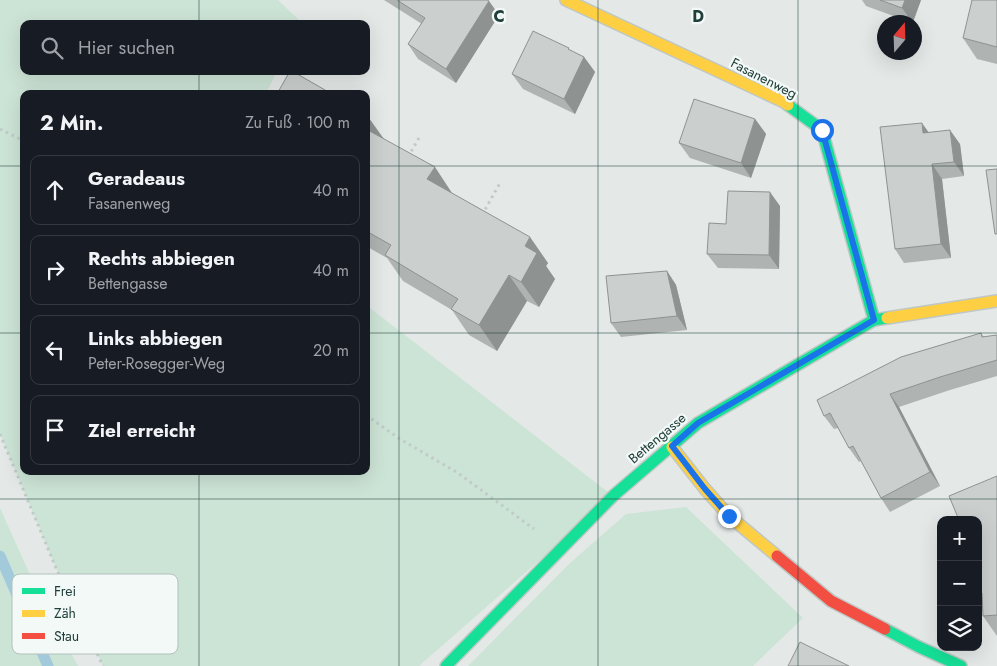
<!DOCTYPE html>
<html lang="de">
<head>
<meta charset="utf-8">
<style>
  body { margin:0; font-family:Jost,sans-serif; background:#242831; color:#f1f3f6 }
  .controls { position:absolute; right:15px; bottom:15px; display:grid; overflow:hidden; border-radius:10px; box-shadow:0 5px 20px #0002 }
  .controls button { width:45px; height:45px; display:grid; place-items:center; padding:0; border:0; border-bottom:1px solid #363941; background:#171b24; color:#f1f3f6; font:25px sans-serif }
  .compass { position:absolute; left:877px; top:15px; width:45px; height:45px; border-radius:50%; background:#171b24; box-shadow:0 5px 20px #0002; rotate:19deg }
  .stop { position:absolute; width:15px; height:15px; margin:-11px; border:4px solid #1a73e8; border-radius:50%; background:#fff }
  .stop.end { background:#1a73e8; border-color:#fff; box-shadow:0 1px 5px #0008 }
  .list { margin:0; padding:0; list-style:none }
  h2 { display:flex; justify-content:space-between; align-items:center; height:65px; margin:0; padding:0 20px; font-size:21px }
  h2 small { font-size:16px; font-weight:400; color:#9ea1a6 }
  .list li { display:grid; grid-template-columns:32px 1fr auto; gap:15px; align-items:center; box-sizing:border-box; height:70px; margin:0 10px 10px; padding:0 10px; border:1px solid #363941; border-radius:10px }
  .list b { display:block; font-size:19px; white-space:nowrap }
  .list p { margin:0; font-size:16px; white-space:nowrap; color:#9ea1a6 }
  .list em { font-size:16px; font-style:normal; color:#9ea1a6 }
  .icon { flex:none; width:28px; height:28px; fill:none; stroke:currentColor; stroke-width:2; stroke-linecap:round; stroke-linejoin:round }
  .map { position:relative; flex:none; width:997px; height:666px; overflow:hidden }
  .search { position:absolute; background:#171b24; box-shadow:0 5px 20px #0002; left:20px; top:20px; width:350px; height:55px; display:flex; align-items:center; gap:12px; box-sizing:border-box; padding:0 18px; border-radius:10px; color:#9ea1a6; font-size:19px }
  .panel { position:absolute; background:#171b24; box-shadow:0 5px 20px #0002; left:20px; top:90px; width:350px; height:385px; border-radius:10px }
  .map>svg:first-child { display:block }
  .green { fill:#cce4d6 }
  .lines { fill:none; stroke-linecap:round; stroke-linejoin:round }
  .stream { stroke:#a2cada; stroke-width:11 }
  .fast-casing { stroke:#bfc7c5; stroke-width:14 }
  .slow-casing { stroke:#bfc7c5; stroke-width:14 }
  .jam-casing { stroke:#bfc7c5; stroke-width:14 }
  .path { stroke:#c0cac8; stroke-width:3; stroke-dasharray:2.5 4; stroke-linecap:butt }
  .fast { stroke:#16e098; stroke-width:11 }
  .slow { stroke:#ffcf43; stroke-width:11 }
  .jam { stroke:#f24e42; stroke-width:11 }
  .wall { fill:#afb3b2 }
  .shaded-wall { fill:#8e9291 }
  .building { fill:#cbd0cf; stroke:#8e9291 }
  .route { stroke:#1a73e8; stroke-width:6 }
  .grid { fill:none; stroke:#203e3a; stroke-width:1; stroke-opacity:0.55 }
  .labels { text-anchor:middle; stroke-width:4.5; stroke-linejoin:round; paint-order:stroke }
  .street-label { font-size:14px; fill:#203e3a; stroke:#f2f9f6 }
  .key { fill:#f2f9f6; stroke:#b3c1be; stroke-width:1 }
  .key-label { font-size:14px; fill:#203e3a }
  .grid-label { font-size:16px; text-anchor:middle; font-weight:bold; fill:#203e3a; stroke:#f2f9f6; stroke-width:4.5; stroke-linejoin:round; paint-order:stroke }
</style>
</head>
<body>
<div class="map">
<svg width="997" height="666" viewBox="0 0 997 666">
  <rect width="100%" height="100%" fill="#e4e9e8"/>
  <g class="green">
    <polygon points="0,0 278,0 302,23 301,24 24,24 24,71 277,71 266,94 24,94 24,471 366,471 366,305 613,496 419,666 103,666 56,568 0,434"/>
    <polygon points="686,507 803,618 753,666 468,666 570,563 626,514"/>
    <polygon points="0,508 36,588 78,666 0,666"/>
  </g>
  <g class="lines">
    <polyline class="stream" points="0,556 48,666"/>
    <g class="fast-casing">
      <g id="fast">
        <polyline points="788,105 822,130 874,320"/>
        <polyline points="885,629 919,647 961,666"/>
        <polyline points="446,666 613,496 698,423 874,320 887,318"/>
      </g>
    </g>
    <g class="slow-casing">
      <g id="slow">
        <polyline points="566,0 784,102 788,105"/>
        <polyline points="887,318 997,301"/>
        <polyline points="672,447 705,489 729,516 777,556"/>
      </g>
    </g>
    <g class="jam-casing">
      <polyline id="jam" points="777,556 831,601 885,629"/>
    </g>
    <g class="path">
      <polyline points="0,129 24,141"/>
      <polyline points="408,157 420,136"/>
      <polyline points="482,215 500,183"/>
      <polyline points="366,415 400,439 458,473 534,529"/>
      <polyline points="0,434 56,568 103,666"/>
    </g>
    <use href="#fast" class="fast"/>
    <use href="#slow" class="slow"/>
    <use href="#jam" class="jam"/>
  </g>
  <g class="wall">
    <polygon points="384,0 487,0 499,15 456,83 418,59 408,44 422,24"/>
    <polygon points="862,0 921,0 913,22 910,22 866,6"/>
    <polygon points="997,0 997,64 977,59 963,38"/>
    <polygon points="571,51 584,57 595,72 575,114 523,89 512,74"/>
    <polygon points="366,114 383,139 452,193 548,263 546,266 555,279 539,307 527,301 497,351 469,335 452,310 403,281 387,258 366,246"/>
    <polygon points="755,119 766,134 751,178 690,158 679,143"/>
    <polygon points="929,132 960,144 964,176 942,179 951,258 904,263 895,249"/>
    <polygon points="780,206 779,269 718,268 707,254 726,224"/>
    <polygon points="667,271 676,285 687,330 621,337 611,323"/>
    <polygon points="981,333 984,337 997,335 997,376 950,390 899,407 940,486 890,512 881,498 861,461 859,462 849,448 838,428 834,429 824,416"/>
    <polygon points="997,476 997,636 983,616 982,602 978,596 978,520"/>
  </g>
  <g class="shaded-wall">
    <polygon points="905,0 921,0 913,22 912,22 902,8"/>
    <polygon points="489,1 499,15 456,83 446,69"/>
    <polygon points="584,57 595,72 575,114 564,99"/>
    <polygon points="366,114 384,139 366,135"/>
    <polygon points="755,119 766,134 751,178 741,163"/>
    <polygon points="922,123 932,137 923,133"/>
    <polygon points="950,130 960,144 964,176 954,162"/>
    <polygon points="932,164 942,179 951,258 941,244"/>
    <polygon points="435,167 452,193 445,205 427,179"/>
    <polygon points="770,192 780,206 779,269 769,255"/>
    <polygon points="530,237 548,263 546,266 555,279 539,307 521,282 525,246"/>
    <polygon points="667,271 676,285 687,330 677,316"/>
    <polygon points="509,275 527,301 497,351 479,325"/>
    <polygon points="890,394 899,407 940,486 930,472"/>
  </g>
  <g class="building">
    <polygon points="397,0 487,0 489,1 446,69 408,44 425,18"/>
    <polygon points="880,0 905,0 902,8"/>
    <polygon points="972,0 997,0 997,47 963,38"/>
    <polygon points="533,31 569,48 568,49 584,57 564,99 512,74"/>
    <polygon points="290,71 292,71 332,94 277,94"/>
    <polygon points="694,99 755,119 741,163 679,143"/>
    <polygon points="922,123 923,133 950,130 954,162 932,164 941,244 895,249 880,127"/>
    <polygon points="366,129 435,167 427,179 530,237 525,246 537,253 521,282 509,275 479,325 451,309 458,299 385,255 391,245 366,231"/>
    <polygon points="997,169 997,234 995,234 986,170"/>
    <polygon points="728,191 770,192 769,255 707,254 709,223 726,224"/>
    <polygon points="667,271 677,316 611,323 606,276"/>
    <polygon points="981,333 982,337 997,335 997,360 940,377 890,394 930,472 881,498 853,446 849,448 830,413 824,416 817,400 901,357"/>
    <polygon points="997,476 997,615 983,616 982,593 978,592 978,520 959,520 949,496"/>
    <polygon points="800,642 849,666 788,666"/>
  </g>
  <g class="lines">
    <polyline class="route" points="729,516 705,489 672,446 698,423 874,320 822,130"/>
  </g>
  <path class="grid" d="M199,0V24M399,0V666M598,0V666M798,0V666M199,71V94M0,166H24M366,166H997M0,333H24M366,333H997M199,471V666M0,499H997"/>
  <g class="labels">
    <g class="street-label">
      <text transform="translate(764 78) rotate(27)" y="5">Fasanenweg</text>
      <text transform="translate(657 438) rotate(-40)" y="5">Bettengasse</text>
    </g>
  </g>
  <rect x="12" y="574" width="166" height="80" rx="8" class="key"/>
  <rect x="22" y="588" width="23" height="6" fill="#16e098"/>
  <rect x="22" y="610" width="23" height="7" fill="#ffcf43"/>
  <rect x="22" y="633" width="23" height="6" fill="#f24e42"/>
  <g class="key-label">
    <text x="54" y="596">Frei</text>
    <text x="54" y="618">Zäh</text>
    <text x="54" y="641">Stau</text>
  </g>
  <g class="grid-label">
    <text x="499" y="22">C</text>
    <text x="698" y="22">D</text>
  </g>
</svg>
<div class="controls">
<button>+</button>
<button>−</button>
<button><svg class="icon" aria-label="layers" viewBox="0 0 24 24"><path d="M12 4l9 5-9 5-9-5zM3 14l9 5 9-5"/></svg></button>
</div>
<svg class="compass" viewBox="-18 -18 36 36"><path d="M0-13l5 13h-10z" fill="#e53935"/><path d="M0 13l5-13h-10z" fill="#9ea1a6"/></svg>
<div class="stop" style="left:822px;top:130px"></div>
<div class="stop end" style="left:729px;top:516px"></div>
<div class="search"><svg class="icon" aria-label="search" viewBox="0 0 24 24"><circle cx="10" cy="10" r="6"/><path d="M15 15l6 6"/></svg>Hier suchen</div>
<section class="panel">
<h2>2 Min.<small>Zu Fuß · 100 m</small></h2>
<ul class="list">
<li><svg class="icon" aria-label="ahead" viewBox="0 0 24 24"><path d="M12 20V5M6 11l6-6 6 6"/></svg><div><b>Geradeaus</b><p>Fasanenweg</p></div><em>40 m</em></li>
<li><svg class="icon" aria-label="right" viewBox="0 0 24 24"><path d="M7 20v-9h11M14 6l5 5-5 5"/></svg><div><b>Rechts abbiegen</b><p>Bettengasse</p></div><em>40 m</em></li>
<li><svg class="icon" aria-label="left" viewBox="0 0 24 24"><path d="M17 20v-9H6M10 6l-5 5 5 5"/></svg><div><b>Links abbiegen</b><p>Peter-Rosegger-Weg</p></div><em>20 m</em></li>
<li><svg class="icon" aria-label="arrive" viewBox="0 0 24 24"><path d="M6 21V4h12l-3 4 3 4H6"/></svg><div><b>Ziel erreicht</b></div></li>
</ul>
</section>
</div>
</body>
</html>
